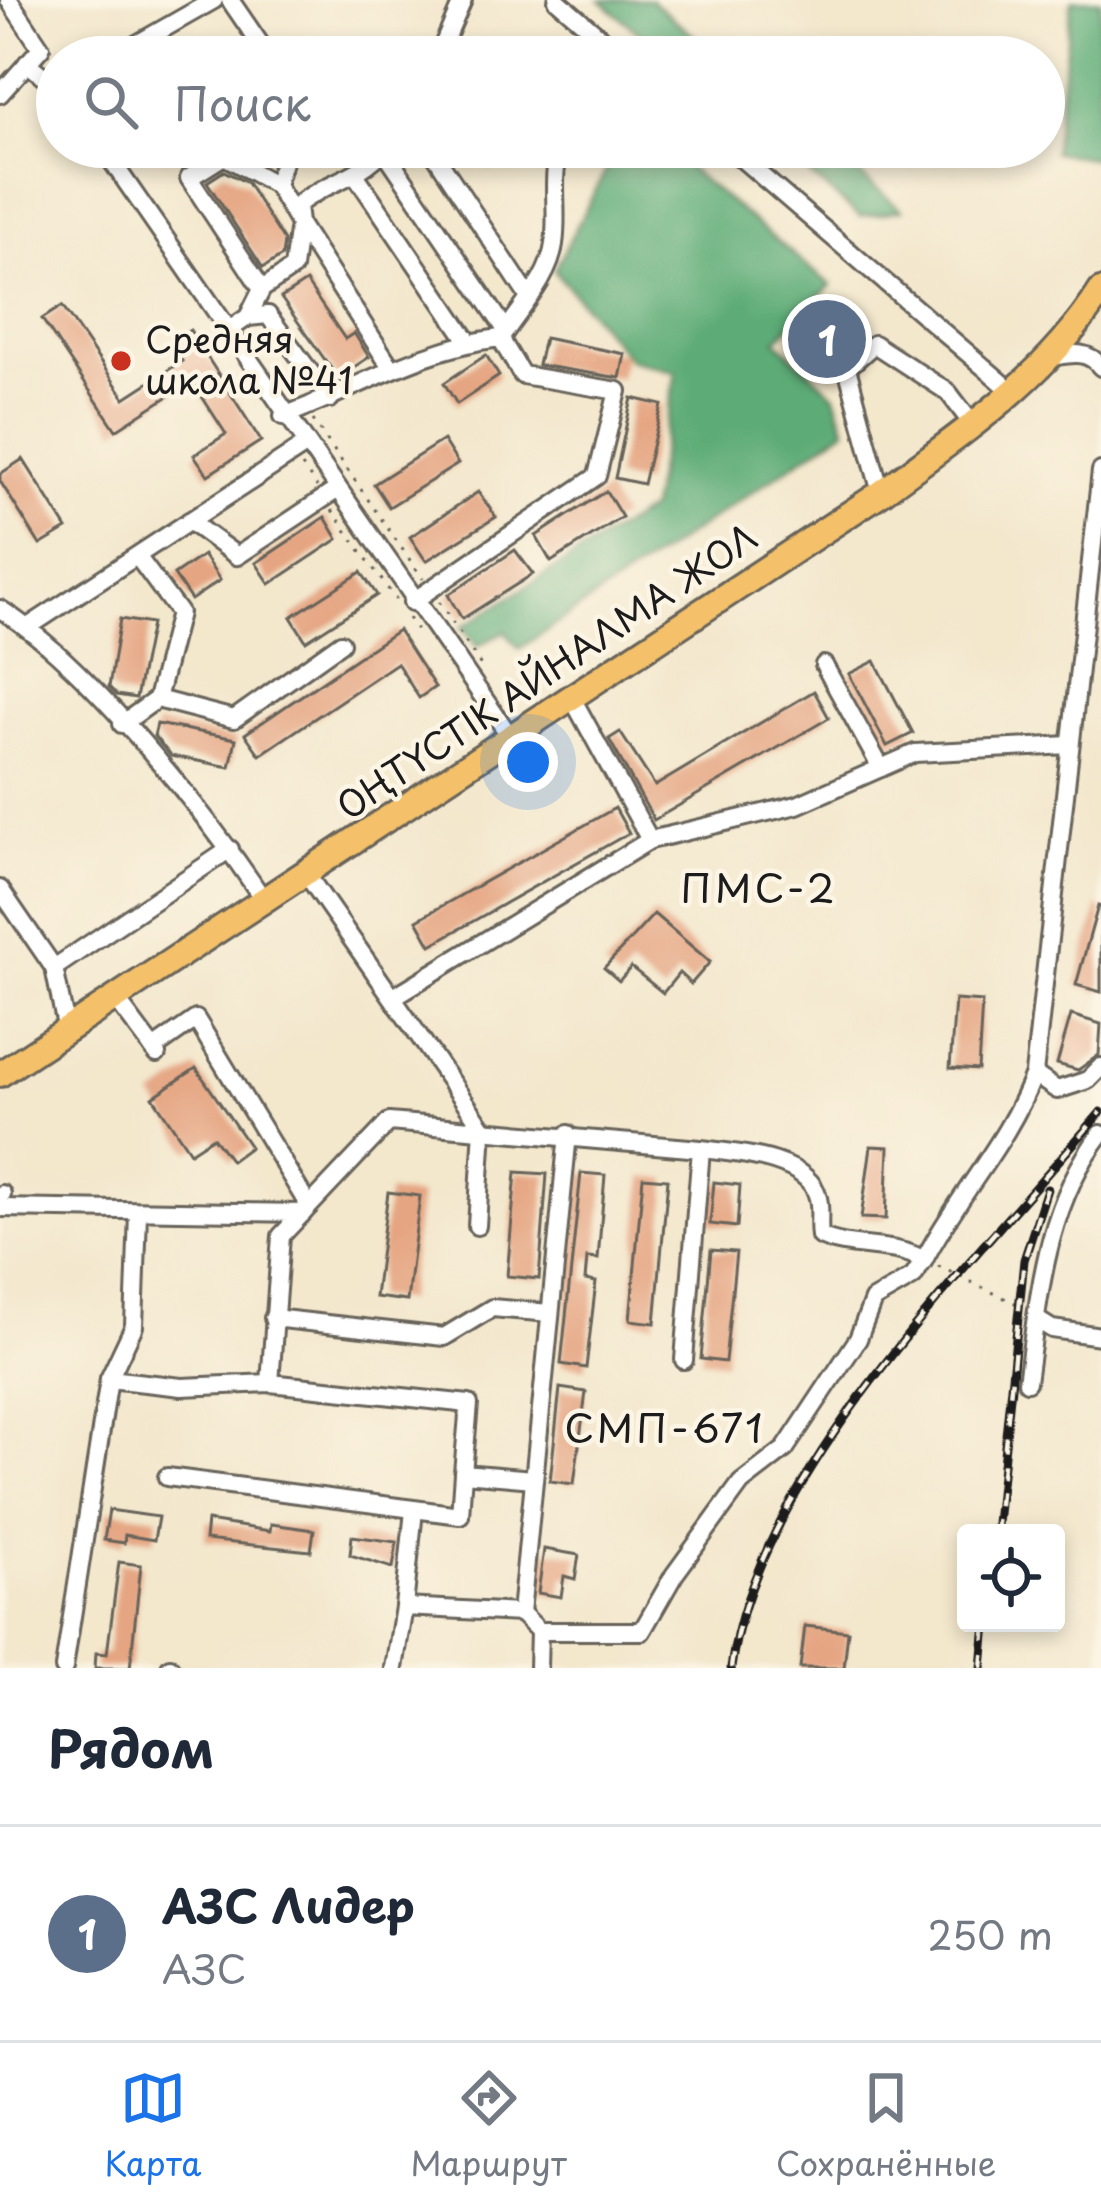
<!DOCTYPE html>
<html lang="ru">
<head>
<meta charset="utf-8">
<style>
  body { margin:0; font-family:"Playpen Sans",sans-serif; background:#f2f2f3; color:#1f2937 }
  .controls { position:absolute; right:36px; bottom:36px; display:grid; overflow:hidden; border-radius:12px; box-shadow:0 6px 18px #0003 }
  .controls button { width:108px; height:108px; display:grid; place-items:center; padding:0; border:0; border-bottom:3px solid #e0e1e3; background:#fff; color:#1f2937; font:60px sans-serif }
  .you { position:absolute; left:528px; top:762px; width:42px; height:42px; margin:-30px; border:9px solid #fff; border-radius:50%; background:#1a73e8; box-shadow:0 0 0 18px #1a73e833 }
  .badge { display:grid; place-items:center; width:78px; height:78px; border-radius:50%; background:#1a73e8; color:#fff; font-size:39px; font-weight:700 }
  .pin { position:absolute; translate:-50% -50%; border:6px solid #fff; box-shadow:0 3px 12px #0006 }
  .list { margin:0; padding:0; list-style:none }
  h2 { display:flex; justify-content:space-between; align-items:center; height:156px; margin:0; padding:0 48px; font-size:51px }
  h2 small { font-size:39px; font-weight:400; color:#747a83 }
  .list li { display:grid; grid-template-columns:78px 1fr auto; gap:36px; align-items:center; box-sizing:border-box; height:216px; padding:0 48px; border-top:3px solid #e0e1e3 }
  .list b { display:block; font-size:45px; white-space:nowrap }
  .list p { margin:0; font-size:39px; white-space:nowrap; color:#747a83 }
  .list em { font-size:39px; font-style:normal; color:#747a83 }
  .icon { flex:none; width:66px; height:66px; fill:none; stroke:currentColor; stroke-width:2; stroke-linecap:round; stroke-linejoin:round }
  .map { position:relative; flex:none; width:1101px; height:1668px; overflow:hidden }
  .search { position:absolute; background:#fff; box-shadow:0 6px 18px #0003; left:36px; right:36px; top:36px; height:132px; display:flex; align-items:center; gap:30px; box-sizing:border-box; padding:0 42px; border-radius:66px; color:#747a83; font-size:45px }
  .sheet { height:372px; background:#fff }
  nav { display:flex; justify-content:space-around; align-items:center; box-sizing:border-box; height:168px; border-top:3px solid #e0e1e3; background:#fff; font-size:33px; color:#747a83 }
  nav a { display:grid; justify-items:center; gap:6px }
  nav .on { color:#1a73e8 }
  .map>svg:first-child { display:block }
  .forest { fill:#5dac77; stroke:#3c644a; stroke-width:3 }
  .building { fill:#e5a582 }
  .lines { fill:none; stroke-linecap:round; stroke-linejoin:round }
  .minor-casing { stroke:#67635a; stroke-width:22 }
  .highway-casing { stroke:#67635a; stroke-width:30 }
  .path { stroke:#67635a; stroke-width:3; stroke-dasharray:3 9; stroke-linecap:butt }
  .minor { stroke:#fff; stroke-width:16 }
  .highway { stroke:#f4c16a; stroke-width:24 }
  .rail-casing { stroke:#1c1c1c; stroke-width:9 }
  .rail { stroke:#fcf5e5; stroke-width:4.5; stroke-dasharray:14; stroke-linecap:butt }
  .poi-dot { fill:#c8321e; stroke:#fcf5e5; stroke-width:4.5 }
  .labels { text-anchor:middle; stroke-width:9; stroke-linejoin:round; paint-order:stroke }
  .poi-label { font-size:36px; fill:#1c1c1c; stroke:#fcf5e5; text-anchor:start }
  .street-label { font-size:36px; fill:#1c1c1c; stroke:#fcf5e5 }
  .neighbourhood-label { font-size:39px; letter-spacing:3px; fill:#1c1c1c; stroke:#fcf5e5 }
</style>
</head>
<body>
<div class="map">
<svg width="1101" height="1668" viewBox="0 0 1101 1668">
  <rect width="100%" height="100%" fill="#fcf5e5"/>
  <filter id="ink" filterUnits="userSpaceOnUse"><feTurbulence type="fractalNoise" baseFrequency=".00833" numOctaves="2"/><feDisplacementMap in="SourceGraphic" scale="24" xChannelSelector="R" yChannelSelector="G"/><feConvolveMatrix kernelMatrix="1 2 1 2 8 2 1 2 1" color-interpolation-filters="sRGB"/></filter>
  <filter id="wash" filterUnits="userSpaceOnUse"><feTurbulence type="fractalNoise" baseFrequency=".004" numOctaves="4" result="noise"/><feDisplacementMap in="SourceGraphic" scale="48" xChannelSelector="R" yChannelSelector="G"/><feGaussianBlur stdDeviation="2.7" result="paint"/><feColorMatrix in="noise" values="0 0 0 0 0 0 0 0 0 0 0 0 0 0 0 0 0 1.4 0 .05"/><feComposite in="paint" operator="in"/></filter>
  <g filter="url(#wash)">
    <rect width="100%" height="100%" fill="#f3e7cc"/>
    <g class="forest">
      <polygon points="600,0 651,0 719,57 668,57"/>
      <polygon points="1072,0 1101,0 1097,159 1053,152"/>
      <polygon points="618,147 662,147 831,285 776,340 835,395 846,429 519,649 505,631 477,647 462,627 650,509 676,372 629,359 554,270"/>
      <polygon points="776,147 827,147 902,210 860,217"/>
    </g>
    <g id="blocks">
      <g class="building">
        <polygon points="224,171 247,183 284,241 282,256 263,268 207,182"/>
        <polygon points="306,282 345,339 354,333 369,357 338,378 281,298"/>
        <polygon points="62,306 125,398 182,361 171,343 190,330 261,441 208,475 194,455 226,434 192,381 116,430 42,319"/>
        <polygon points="544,338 625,354 620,378 538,365"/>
        <polygon points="486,355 499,376 457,404 444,383"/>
        <polygon points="632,398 662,405 643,484 615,478"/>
        <polygon points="443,440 458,464 389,507 374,484"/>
        <polygon points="23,459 67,529 40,545 0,481 0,474"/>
        <polygon points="606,491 622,517 551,562 536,536"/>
        <polygon points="478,492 496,517 426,561 410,537"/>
        <polygon points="325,517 338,539 270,584 256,563"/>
        <polygon points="515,550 533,574 462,619 448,595"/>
        <polygon points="203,555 220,580 191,600 174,575"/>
        <polygon points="361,572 377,595 306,641 291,617"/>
        <polygon points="120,619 151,624 136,698 117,695 109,687"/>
        <polygon points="398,630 435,687 419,698 397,663 260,755 245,734"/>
        <polygon points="875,661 913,733 887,746 849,674"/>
        <polygon points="814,691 829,718 654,820 609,739 620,732 655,786"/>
        <polygon points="157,724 236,739 230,767 171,756 154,736"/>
        <polygon points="615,808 629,833 431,945 417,920"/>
        <polygon points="1098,906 1101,907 1101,992 1076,985"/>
        <polygon points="654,914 710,962 691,984 679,973 663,993 631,967 619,981 604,968"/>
        <polygon points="955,1000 982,1002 978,1070 950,1068"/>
        <polygon points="1071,1015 1101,1024 1099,1055 1078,1070 1057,1064"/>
        <polygon points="196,1068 250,1147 231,1161 213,1137 190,1152 153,1097"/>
        <polygon points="871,1146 889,1147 886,1219 861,1218"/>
        <polygon points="516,1172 547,1174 539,1279 507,1276"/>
        <polygon points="581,1173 605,1175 598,1259 587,1258 585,1280 596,1282 586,1368 561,1364"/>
        <polygon points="643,1177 668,1179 655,1323 630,1320"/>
        <polygon points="714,1182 740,1185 737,1227 710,1224"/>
        <polygon points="388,1192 420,1196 407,1301 375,1297"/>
        <polygon points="711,1250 736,1252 725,1362 701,1359"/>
        <polygon points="560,1388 586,1392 574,1484 550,1481"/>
        <polygon points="109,1510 158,1517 154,1540 125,1535 124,1543 104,1540"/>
        <polygon points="207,1521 270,1531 271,1524 314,1530 311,1551 205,1540"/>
        <polygon points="352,1536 397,1542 393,1568 350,1555"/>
        <polygon points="544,1549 579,1555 575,1579 564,1576 561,1597 538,1593"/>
        <polygon points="119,1562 141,1565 130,1668 95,1668 96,1653 107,1654"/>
        <polygon points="805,1626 848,1631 844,1668 800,1668"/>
      </g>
    </g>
  </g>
  <g filter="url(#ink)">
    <use href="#blocks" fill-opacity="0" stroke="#67635a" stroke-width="3"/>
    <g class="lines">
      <g class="minor-casing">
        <g id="minor">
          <polyline points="230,0 269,57"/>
          <polyline points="557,0 623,57"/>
          <polyline points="114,57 214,0"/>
          <polyline points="438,57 463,0"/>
          <polyline points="27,63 57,87"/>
          <polyline points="0,94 41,48 9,0"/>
          <polyline points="102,147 512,739"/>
          <path d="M387,147C353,183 331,178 297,205L299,224L392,369"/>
          <polyline points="430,147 528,296"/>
          <polyline points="728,147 1014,393"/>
          <polyline points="384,150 506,330"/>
          <polyline points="357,177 469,342"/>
          <polyline points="262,289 189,178 224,156 276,185"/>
          <polyline points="248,317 262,289 293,268 299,224 276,185 284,159 276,147"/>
          <polyline points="226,332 248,317 268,315 330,399"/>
          <path d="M501,338C519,310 550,278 554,244C559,211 550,181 560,147"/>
          <path d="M1051,357C1071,354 1087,349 1101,367"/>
          <path d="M283,416C355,390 423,347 500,338L522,375L618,391L597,476L412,602"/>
          <polyline points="881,493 847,368 874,344 948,392 973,425"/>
          <polyline points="189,521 237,556 335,491"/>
          <polyline points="137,556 179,613 157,699"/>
          <path d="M0,609C87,664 207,814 265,902"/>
          <polyline points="28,627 304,446"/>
          <polyline points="824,665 881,768"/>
          <polyline points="572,698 650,840"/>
          <polyline points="122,724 157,699 234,719 341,643"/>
          <polyline points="307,875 483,1128 477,1226"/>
          <polyline points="0,889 54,968 230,849"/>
          <polyline points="54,968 67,1031"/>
          <polyline points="395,996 650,840 797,805 915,753 1070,745"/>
          <polyline points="116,999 157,1054"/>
          <polyline points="153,1049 196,1019 309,1206"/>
          <polyline points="1034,1074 1057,1090 1088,1080 1101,1067"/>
          <path d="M701,1149C734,1153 809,1157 818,1198C821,1210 818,1223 820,1236C853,1251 893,1242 924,1260C958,1194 1008,1143 1034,1074L1101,471"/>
          <polyline points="0,1195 2,1194"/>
          <polyline points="0,1208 303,1213"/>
          <polyline points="273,1318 444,1337 492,1308 550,1313"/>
          <polyline points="1036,1319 1052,1329 1101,1336"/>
          <polyline points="109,1379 182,1387 270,1383 469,1404 463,1473"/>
          <path d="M1027,1382C1039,1297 1046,1205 1101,1134"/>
          <polyline points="270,1383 281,1236 389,1122 701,1149 684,1360"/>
          <polyline points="167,1477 460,1515 463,1473 534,1479"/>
          <polyline points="404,1607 414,1510"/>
          <polyline points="521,1613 568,1134"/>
          <polyline points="539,1631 642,1631 674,1575 741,1483 785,1449 858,1339 873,1300 913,1277 924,1260"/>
          <polyline points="64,1668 109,1379 134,1326 138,1213"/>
          <polyline points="170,1668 170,1667"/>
          <polyline points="394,1668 404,1607 521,1613 539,1631 538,1668"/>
        </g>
      </g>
      <g class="highway-casing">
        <path id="highway" d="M0,1074L881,493C962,433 1046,378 1101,291"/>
      </g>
      <g class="path">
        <polyline points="313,420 423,579"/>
        <polyline points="302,466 317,487"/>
        <polyline points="332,510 396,600"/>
        <polyline points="439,602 482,667"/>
        <polyline points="408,618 420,635"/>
        <polyline points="938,1266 1021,1306"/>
      </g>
      <use href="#minor" class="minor"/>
      <use href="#highway" class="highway"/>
      <g class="rail-casing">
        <g id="rail">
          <polyline points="996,1533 1024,1260 1047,1189"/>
          <path d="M731,1668C756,1473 976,1259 1101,1112"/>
          <polyline points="982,1668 986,1623"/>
        </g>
      </g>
      <use href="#rail" class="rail"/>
    </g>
  </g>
  <circle class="poi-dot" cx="121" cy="361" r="12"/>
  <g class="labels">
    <g class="poi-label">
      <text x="145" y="353">Средняя<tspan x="145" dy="41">школа №41</tspan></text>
    </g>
    <g class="street-label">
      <text transform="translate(547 672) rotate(-34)" y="13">ОҢТҮСТІК АЙНАЛМА ЖОЛ</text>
    </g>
    <g class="neighbourhood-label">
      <text x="759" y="903">ПМС-2</text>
      <text x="665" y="1443">СМП-671</text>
    </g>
  </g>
</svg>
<div class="controls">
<button><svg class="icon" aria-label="locate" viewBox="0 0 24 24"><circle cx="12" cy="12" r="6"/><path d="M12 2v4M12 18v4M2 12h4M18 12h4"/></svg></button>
</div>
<div class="you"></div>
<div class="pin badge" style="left:827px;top:339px;background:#5c6f8a">1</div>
<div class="search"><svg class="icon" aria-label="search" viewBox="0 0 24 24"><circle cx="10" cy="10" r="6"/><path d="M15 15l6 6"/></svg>Поиск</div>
</div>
<section class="sheet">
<h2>Рядом<small></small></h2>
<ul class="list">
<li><span class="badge" style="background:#5c6f8a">1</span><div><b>АЗС Лидер</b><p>АЗС</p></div><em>250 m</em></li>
</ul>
</section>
<nav>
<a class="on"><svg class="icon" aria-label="map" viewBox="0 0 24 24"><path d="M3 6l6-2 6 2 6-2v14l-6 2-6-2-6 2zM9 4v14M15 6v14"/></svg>Карта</a>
<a><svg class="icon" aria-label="directions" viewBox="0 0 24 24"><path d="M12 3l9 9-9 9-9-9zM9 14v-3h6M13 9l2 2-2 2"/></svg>Маршрут</a>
<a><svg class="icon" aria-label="saved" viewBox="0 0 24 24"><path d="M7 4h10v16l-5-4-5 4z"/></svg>Сохранённые</a>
</nav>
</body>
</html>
